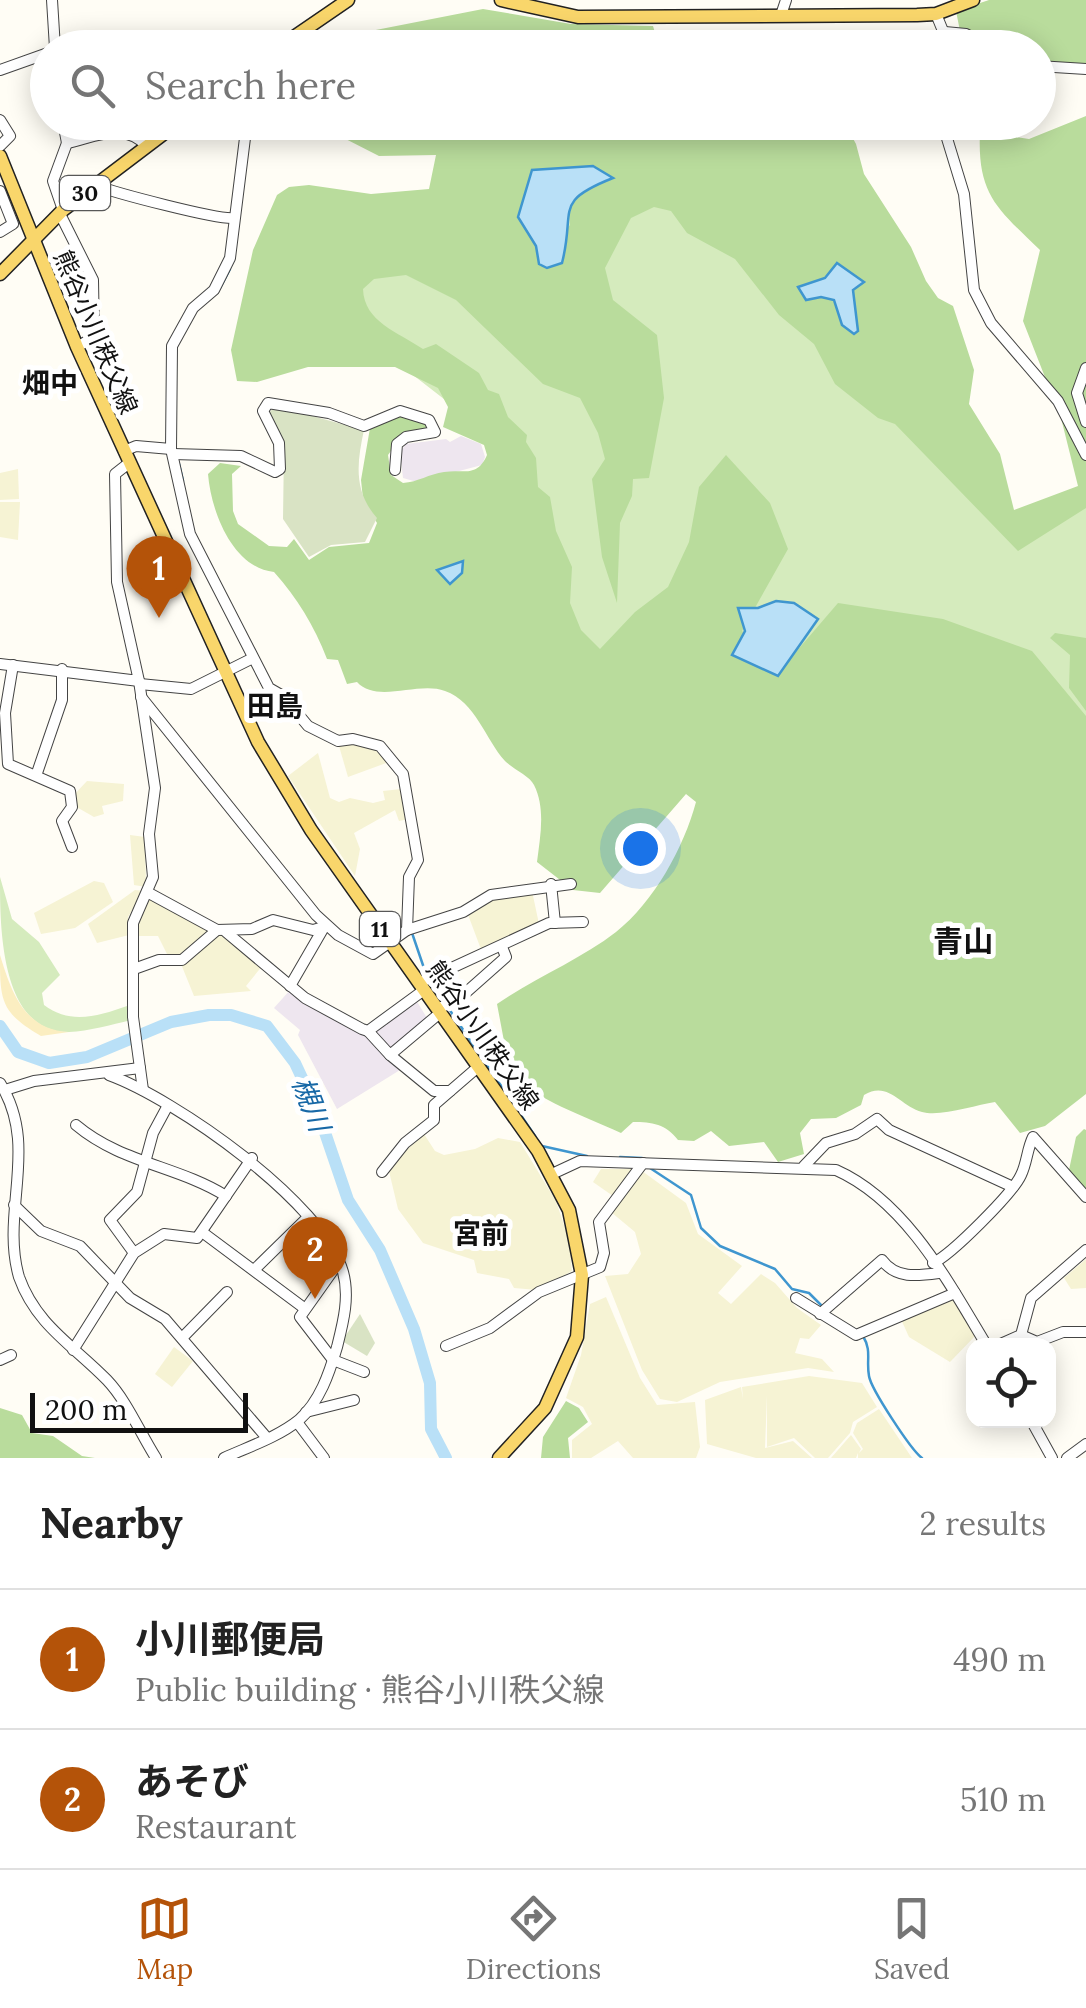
<!DOCTYPE html>
<html lang="en">
<head>
<meta charset="utf-8">
<style>
  body { margin:0; font-family:Lora,"Noto Sans JP",serif; background:#f2f2f2; color:#222 }
  .controls { position:absolute; right:30px; bottom:30px; display:grid; overflow:hidden; border-radius:20px; box-shadow:0 5px 25px #0003 }
  .controls button { width:90px; height:90px; display:grid; place-items:center; padding:0; border:0; border-bottom:2px solid #e0e0e0; background:#fff; color:#222; font:50px sans-serif }
  .scale { position:absolute; left:30px; bottom:25px; width:218px; box-sizing:border-box; padding-left:10px; border:5px solid #111; border-top:0; font-size:28px; line-height:35px; white-space:nowrap; color:#111; -webkit-text-stroke:8px #fff; paint-order:stroke }
  .you { position:absolute; left:640px; top:848px; width:35px; height:35px; margin:-25px; border:8px solid #fff; border-radius:50%; background:#1a73e8; box-shadow:0 0 0 15px #1a73e833 }
  .badge { display:grid; place-items:center; width:65px; height:65px; border-radius:50%; background:#b45309; color:#fff; font-size:32px; font-weight:700 }
  .pin { position:absolute; translate:-50% -82px; filter:drop-shadow(0 2px 5px #0008) }
  .pin::after { content:''; position:absolute; top:52px; width:35px; height:30px; background:inherit; clip-path:polygon(0 0,100% 0,50% 100%) }
  .list { margin:0; padding:0; list-style:none }
  h2 { display:flex; justify-content:space-between; align-items:center; height:130px; margin:0; padding:0 40px; font-size:42px }
  h2 small { font-size:32px; font-weight:400; color:#767676 }
  .list li { display:grid; grid-template-columns:65px 1fr auto; gap:30px; align-items:center; box-sizing:border-box; height:140px; padding:0 40px; border-top:2px solid #e0e0e0 }
  .list b { display:block; font-size:38px; white-space:nowrap }
  .list p { margin:0; font-size:32px; white-space:nowrap; color:#767676 }
  .list em { font-size:32px; font-style:normal; color:#767676 }
  .icon { flex:none; width:55px; height:55px; fill:none; stroke:currentColor; stroke-width:2; stroke-linecap:round; stroke-linejoin:round }
  .map { position:relative; flex:none; width:1086px; height:1458px; overflow:hidden }
  .search { position:absolute; background:#fff; box-shadow:0 5px 25px #0003; left:30px; right:30px; top:30px; height:110px; display:flex; align-items:center; gap:25px; box-sizing:border-box; padding:0 35px; border-radius:55px; color:#767676; font-size:38px }
  .sheet { height:410px; background:#fff }
  nav { display:flex; justify-content:space-around; align-items:center; box-sizing:border-box; height:140px; border-top:2px solid #e0e0e0; background:#fff; font-size:28px; color:#767676 }
  nav a { display:grid; justify-items:center; gap:5px }
  nav .on { color:#b45309 }
  .map>svg:first-child { display:block }
  .industrial { fill:#eee6ef }
  .farmland { fill:#f6f3d4 }
  .green { fill:#d5ebbd }
  .forest { fill:#b9dc9c; fill-rule:evenodd }
  .sand { fill:#fbeec1 }
  .cemetery { fill:#d9e3c4 }
  .water { fill:#b9e0f7; stroke:#3f96cf; stroke-width:2.5 }
  .lines { fill:none; stroke-linecap:round; stroke-linejoin:round }
  .stream { stroke:#3f96cf; stroke-width:2.5 }
  .river { stroke:#b9e0f7; stroke-width:12 }
  .minor-casing { stroke:#444; stroke-width:12 }
  .major-casing { stroke:#222; stroke-width:15 }
  .minor { stroke:#fff; stroke-width:10 }
  .major { stroke:#f9d66b; stroke-width:12 }
  .labels { text-anchor:middle; stroke-width:10; stroke-linejoin:round; paint-order:stroke }
  .shield { fill:#fff; stroke:#585858; stroke-width:2.5 }
  .shield-label { font-size:22px; font-weight:bold; fill:#111 }
  .street-label { font-size:25px; fill:#111; stroke:#fff }
  .neighbourhood-label { font-size:28px; font-weight:bold; fill:#111; stroke:#fff }
  .water-label { font-size:28px; font-style:italic; fill:#1768a6; stroke:#fff }
  .quarter-label { font-size:30px; font-weight:bold; fill:#111; stroke:#fff }
</style>
</head>
<body>
<div class="map">
<svg width="1086" height="1458" viewBox="0 0 1086 1458">
  <rect width="100%" height="100%" fill="#fffdf5"/>
  <g class="industrial">
    <polygon points="461,436 481,444 485,457 482,465 417,482 403,478 400,452 406,444 446,439 450,442"/>
    <polygon points="291,989 327,1016 366,1033 400,1070 337,1109 298,1035 300,1030 274,1008"/>
    <polygon points="416,1000 427,1018 392,1051 373,1033"/>
  </g>
  <g class="farmland">
    <polygon points="18,469 19,499 0,500 0,473"/>
    <polygon points="20,502 18,540 0,537 0,502"/>
    <polygon points="353,742 377,748 389,762 348,777 339,746"/>
    <polygon points="318,753 330,798 339,802 350,798 373,803 385,800 383,791 401,789 408,814 409,819 399,821 395,810 354,833 360,849 355,876 288,776"/>
    <polygon points="87,781 124,784 123,801 102,806 104,814 94,817 73,805 73,796"/>
    <polygon points="130,835 145,837 146,887 134,885"/>
    <polygon points="94,881 104,883 113,902 75,928 41,934 34,913"/>
    <polygon points="135,890 144,891 128,917 129,935 97,943 88,924"/>
    <polygon points="532,891 539,924 482,952 467,912 491,898"/>
    <polygon points="151,896 213,931 182,958 170,960 158,936 137,936 140,913"/>
    <polygon points="217,935 225,935 263,965 246,986 251,991 194,996 181,964"/>
    <polygon points="424,1134 435,1151 444,1155 475,1149 498,1138 520,1142 556,1201 569,1240 572,1271 537,1290 514,1288 509,1279 477,1273 474,1260 423,1243 398,1209 388,1167"/>
    <polygon points="601,1169 634,1169 613,1196 593,1182"/>
    <polygon points="642,1171 686,1203 698,1234 742,1266 718,1293 731,1304 761,1274 775,1283 797,1308 821,1325 809,1339 800,1338 795,1353 822,1359 834,1372 808,1368 720,1382 677,1402 660,1399 642,1370 605,1276 628,1274 641,1254 635,1232 611,1212"/>
    <polygon points="1086,1259 1086,1288 1071,1289 1064,1278"/>
    <polygon points="606,1297 640,1378 657,1405 695,1402 700,1447 696,1458 633,1458 618,1441 591,1458 572,1458 572,1440 592,1424 583,1407 566,1398 581,1355 590,1304"/>
    <polygon points="952,1299 976,1335 950,1362 909,1337 900,1317"/>
    <polygon points="174,1347 193,1361 172,1387 155,1374"/>
    <polygon points="809,1376 862,1383 877,1407 853,1422 850,1433 828,1458 815,1458 794,1438 767,1447 767,1395 765,1448 793,1441 812,1458 756,1458 707,1444 705,1400 741,1387 743,1399 742,1387"/>
    <polygon points="879,1409 912,1458 858,1458 858,1453 856,1458 831,1458 851,1435 861,1449 859,1453 863,1449 853,1433 857,1423"/>
  </g>
  <g class="green">
    <polygon points="632,123 1005,525 1086,492 1086,339 1086,780 820,683 572,657 498,441 301,288 439,223 454,163"/>
    <path d="M0,877L12,919L39,942L60,975L42,993L44,1005C70,1025 99,1016 127,1006L131,1020C111,1025 89,1031 69,1032C0,1033 0,926 0,877Z"/>
  </g>
  <g class="forest">
    <polygon points="989,0 1086,0 1086,65 1039,65 1038,48 973,47 961,36 956,11"/>
    <polygon points="483,9 571,24 653,26 656,36 678,32 685,41 698,30 712,36 720,33 754,47 299,48 313,39 322,45 340,37"/>
    <path d="M1086,116V508L1018,551L895,424L878,418L835,384L814,344L779,315L735,259L687,233L671,211L654,207L631,218L605,268L613,300L657,335L664,398L649,478L633,479L632,496L620,523L617,603L602,557L592,479L605,459L598,433L580,398L543,384L456,300L406,275L374,279L363,289C364,322 398,332 423,349L436,344L479,373L488,390L499,394L508,417L527,435L526,442L536,458L538,487L550,497L556,531L572,567L570,603L581,630L600,649L635,612L668,587L689,542L699,487L726,455L770,503L788,549L742,631L783,667L838,603L943,619L1032,651L1086,716V1094L1045,1126L1020,1133L995,1102C975,1105 941,1117 922,1112C900,1106 888,1080 864,1095L861,1105L836,1118L811,1119L800,1133L804,1154L778,1162L764,1142L729,1146L711,1131L694,1141L678,1140C666,1124 652,1122 633,1122L621,1133C576,1112 532,1100 498,1061L504,1041L497,1004C535,978 581,959 616,932C654,902 684,847 696,802L686,794L600,893L573,890L537,862C540,837 546,809 534,785C530,776 513,769 505,761C485,739 476,702 445,691C418,681 377,704 357,682L347,684L338,660L327,659C314,625 297,598 274,572C233,568 211,512 208,474L220,463L241,466L232,474L233,511L238,524L269,546L287,547L294,539L309,560L329,547L369,543L377,523L363,499L361,480L370,428C389,418 409,408 427,426L423,432L405,431L388,455L391,475L403,483C418,482 429,474 444,472C464,469 477,478 487,455L484,445L443,427L448,407L438,388L395,367H308L257,382L237,381L231,350L253,250L277,195L289,187L309,185L371,194L429,189L436,155L379,156L330,131L320,139L303,137L299,123L844,122L856,144L864,174L911,247L926,281L938,298L953,306L974,370L969,404L1000,454L1014,510L1078,486L1061,418L1023,321L1040,250C997,208 977,195 980,131L1029,139ZM593,166L612,179L582,190L569,203L570,225L540,264L532,170Z"/>
    <polygon points="1055,633 1086,638 1086,711 1069,688 1070,655 1050,638"/>
    <polygon points="1084,1129 1086,1130 1086,1190 1069,1170 1076,1137"/>
    <polygon points="566,1401 579,1408 588,1422 568,1438 570,1458 541,1458 543,1437"/>
    <polygon points="0,1408 22,1415 32,1433 53,1436 82,1456 95,1458 0,1458"/>
  </g>
  <path class="sand" d="M0,955C11,991 24,1030 69,1032L41,1036C0,1012 0,1000 0,955Z"/>
  <g class="cemetery">
    <path d="M275,406L364,430C357,462 353,491 377,518L365,542L331,545L309,557L283,519L284,448L268,414Z"/>
    <polygon points="360,1314 375,1343 367,1356 342,1341"/>
  </g>
  <g class="water">
    <path d="M593,166L613,178C552,202 576,209 562,263L547,268L539,264L536,246L518,217L532,170Z"/>
    <polygon points="837,263 864,282 853,290 858,331 854,334 842,325 834,300 821,297 806,300 798,287 825,278"/>
    <polygon points="463,561 462,573 450,584 437,570"/>
    <polygon points="776,601 794,603 818,619 778,676 732,655 745,631 738,608 758,608"/>
  </g>
  <g class="lines">
    <g class="stream">
      <polyline points="220,288 230,269"/>
      <polyline points="179,464 183,481"/>
      <polyline points="413,809 416,825"/>
      <polyline points="411,930 426,974"/>
      <polyline points="431,981 443,1000"/>
      <polyline points="447,1006 535,1136"/>
      <polyline points="542,1146 587,1156"/>
      <polyline points="620,1157 642,1158"/>
      <polyline points="650,1168 691,1195 701,1228 720,1246 775,1269 792,1289 809,1293 821,1305"/>
      <path d="M863,1336C872,1351 866,1360 869,1376C871,1389 911,1450 922,1458"/>
    </g>
    <polyline class="river" points="0,1026 18,1052 49,1063 87,1057 171,1022 209,1015 231,1015 267,1026 295,1063 318,1112 348,1200 380,1250 414,1329 430,1383 431,1429 446,1458"/>
    <g class="minor-casing">
      <g id="minor">
        <polyline points="52,0 55,48"/>
        <polyline points="936,14 950,48"/>
        <polyline points="781,15 786,0"/>
        <polyline points="945,32 966,34 991,48"/>
        <polyline points="1038,66 1086,69"/>
        <polyline points="0,70 48,53"/>
        <polyline points="0,120 10,136 0,146"/>
        <path d="M63,122L67,143C98,136 123,122 147,146"/>
        <polyline points="247,122 230,258 214,290 193,308 172,346 171,449 190,534 269,688 283,696 308,726 338,741 353,739 380,746 403,774 418,860 409,877 407,930"/>
        <polyline points="942,122 964,194 974,290 991,323 1058,401 1086,455"/>
        <path d="M95,185C115,193 218,220 234,218"/>
        <polyline points="0,191 13,224 0,232"/>
        <polyline points="63,210 53,181 67,143"/>
        <polyline points="60,214 93,280 94,337 77,347"/>
        <polyline points="1086,368 1077,393 1086,422"/>
        <polyline points="124,451 136,446 171,449"/>
        <polyline points="173,454 241,456 275,472 280,469 279,443 263,411 268,403 329,413 364,426 400,411 429,420 435,432 406,437 397,444 395,470"/>
        <polyline points="0,664 139,681 117,582 115,474 129,463"/>
        <polyline points="13,665 5,713 8,764 70,791 72,807 62,821 72,847"/>
        <polyline points="139,681 155,788 149,834 153,877 133,923 133,1017 143,1090"/>
        <polyline points="140,684 191,689 251,659"/>
        <polyline points="141,697 316,915 338,935 373,954 407,930 463,912 491,895 571,884"/>
        <polyline points="37,773 62,700 62,669"/>
        <polyline points="551,884 555,923"/>
        <polyline points="147,892 217,930"/>
        <polyline points="226,932 305,998 362,1029 368,1031 424,990"/>
        <polyline points="134,969 159,960 182,960 217,930 252,929 273,920 313,930 327,926"/>
        <polyline points="419,983 549,923 583,922"/>
        <polyline points="290,986 323,929"/>
        <polyline points="440,1008 462,996 506,957 502,947"/>
        <polyline points="368,1031 390,1055 440,1013"/>
        <polyline points="390,1055 434,1091 450,1091"/>
        <path d="M109,1075C175,1099 323,1202 343,1272C350,1297 343,1323 337,1347C329,1374 320,1401 299,1420C278,1437 248,1447 224,1458"/>
        <path d="M0,1083C40,1147 0,1211 19,1277C36,1325 74,1346 107,1380C127,1401 140,1433 156,1458"/>
        <polyline points="5,1090 34,1081 140,1068"/>
        <path d="M76,1125C121,1163 178,1166 226,1196"/>
        <polyline points="804,1166 826,1143 855,1134 877,1119 889,1130 1013,1187"/>
        <polyline points="382,1172 405,1143 434,1120 434,1105 478,1067"/>
        <path d="M552,1174L580,1161L836,1170C906,1201 949,1283 987,1346"/>
        <polyline points="14,1205 41,1231 80,1246 130,1298 165,1319 267,1438"/>
        <polyline points="202,1232 304,1308"/>
        <polyline points="134,1253 110,1220 137,1192 153,1133 167,1107"/>
        <polyline points="339,1262 300,1317 333,1360 364,1372"/>
        <path d="M933,1263C951,1255 1013,1193 1021,1175C1027,1163 1027,1149 1033,1137L1086,1197"/>
        <polyline points="254,1270 306,1219"/>
        <polyline points="796,1298 856,1335 955,1293"/>
        <path d="M820,1314L882,1260C896,1279 917,1276 939,1273"/>
        <polyline points="1021,1335 1037,1342 1063,1332 1086,1332"/>
        <polyline points="182,1338 227,1292"/>
        <polyline points="446,1346 490,1328 539,1292 600,1267 604,1253 599,1222 643,1163"/>
        <polyline points="996,1346 1021,1335 1031,1298 1086,1250"/>
        <polyline points="73,1350 134,1253 164,1234 197,1238 252,1158"/>
        <polyline points="0,1360 11,1355"/>
        <polyline points="306,1412 354,1400"/>
        <polyline points="1031,1420 1052,1458"/>
        <polyline points="297,1422 324,1458"/>
        <polyline points="1067,1458 1086,1444"/>
      </g>
    </g>
    <g class="major-casing">
      <g id="major">
        <polyline points="501,0 578,17 917,15 936,14 973,0"/>
        <polyline points="278,48 348,0"/>
        <polyline points="0,156 77,347 258,742 311,830 538,1151 569,1210 582,1275 577,1337 545,1408 499,1458"/>
        <polyline points="0,274 63,210 179,122"/>
      </g>
    </g>
    <use href="#minor" class="minor"/>
    <use href="#major" class="major"/>
  </g>
  <g class="labels">
    <g class="shield">
      <rect x="60" y="176" width="50" height="34" rx="8"/>
      <rect x="360" y="912" width="40" height="34" rx="8"/>
    </g>
    <g class="shield-label">
      <text x="85" y="201">30</text>
      <text x="380" y="937">11</text>
    </g>
    <g class="street-label">
      <text transform="translate(96 332) rotate(67)" y="9">熊谷小川秩父線</text>
      <text transform="translate(483 1035) rotate(55)" y="9">熊谷小川秩父線</text>
    </g>
    <g class="neighbourhood-label">
      <text x="50" y="393">畑中</text>
      <text x="275" y="716">田島</text>
      <text x="481" y="1243">宮前</text>
    </g>
    <g class="water-label">
      <text transform="translate(311 1104) rotate(69)" y="10">槻川</text>
    </g>
    <g class="quarter-label">
      <text x="963" y="952">青山</text>
    </g>
  </g>
</svg>
<div class="controls">
<button><svg class="icon" aria-label="locate" viewBox="0 0 24 24"><circle cx="12" cy="12" r="6"/><path d="M12 2v4M12 18v4M2 12h4M18 12h4"/></svg></button>
</div>
<div class="scale">200 m</div>
<div class="you"></div>
<div class="pin badge" style="left:159px;top:618px">1</div>
<div class="pin badge" style="left:315px;top:1299px">2</div>
<div class="search"><svg class="icon" aria-label="search" viewBox="0 0 24 24"><circle cx="10" cy="10" r="6"/><path d="M15 15l6 6"/></svg>Search here</div>
</div>
<section class="sheet">
<h2>Nearby<small>2 results</small></h2>
<ul class="list">
<li><span class="badge">1</span><div><b>小川郵便局</b><p>Public building · 熊谷小川秩父線</p></div><em>490 m</em></li>
<li><span class="badge">2</span><div><b>あそび</b><p>Restaurant</p></div><em>510 m</em></li>
</ul>
</section>
<nav>
<a class="on"><svg class="icon" aria-label="map" viewBox="0 0 24 24"><path d="M3 6l6-2 6 2 6-2v14l-6 2-6-2-6 2zM9 4v14M15 6v14"/></svg>Map</a>
<a><svg class="icon" aria-label="directions" viewBox="0 0 24 24"><path d="M12 3l9 9-9 9-9-9zM9 14v-3h6M13 9l2 2-2 2"/></svg>Directions</a>
<a><svg class="icon" aria-label="saved" viewBox="0 0 24 24"><path d="M7 4h10v16l-5-4-5 4z"/></svg>Saved</a>
</nav>
</body>
</html>
